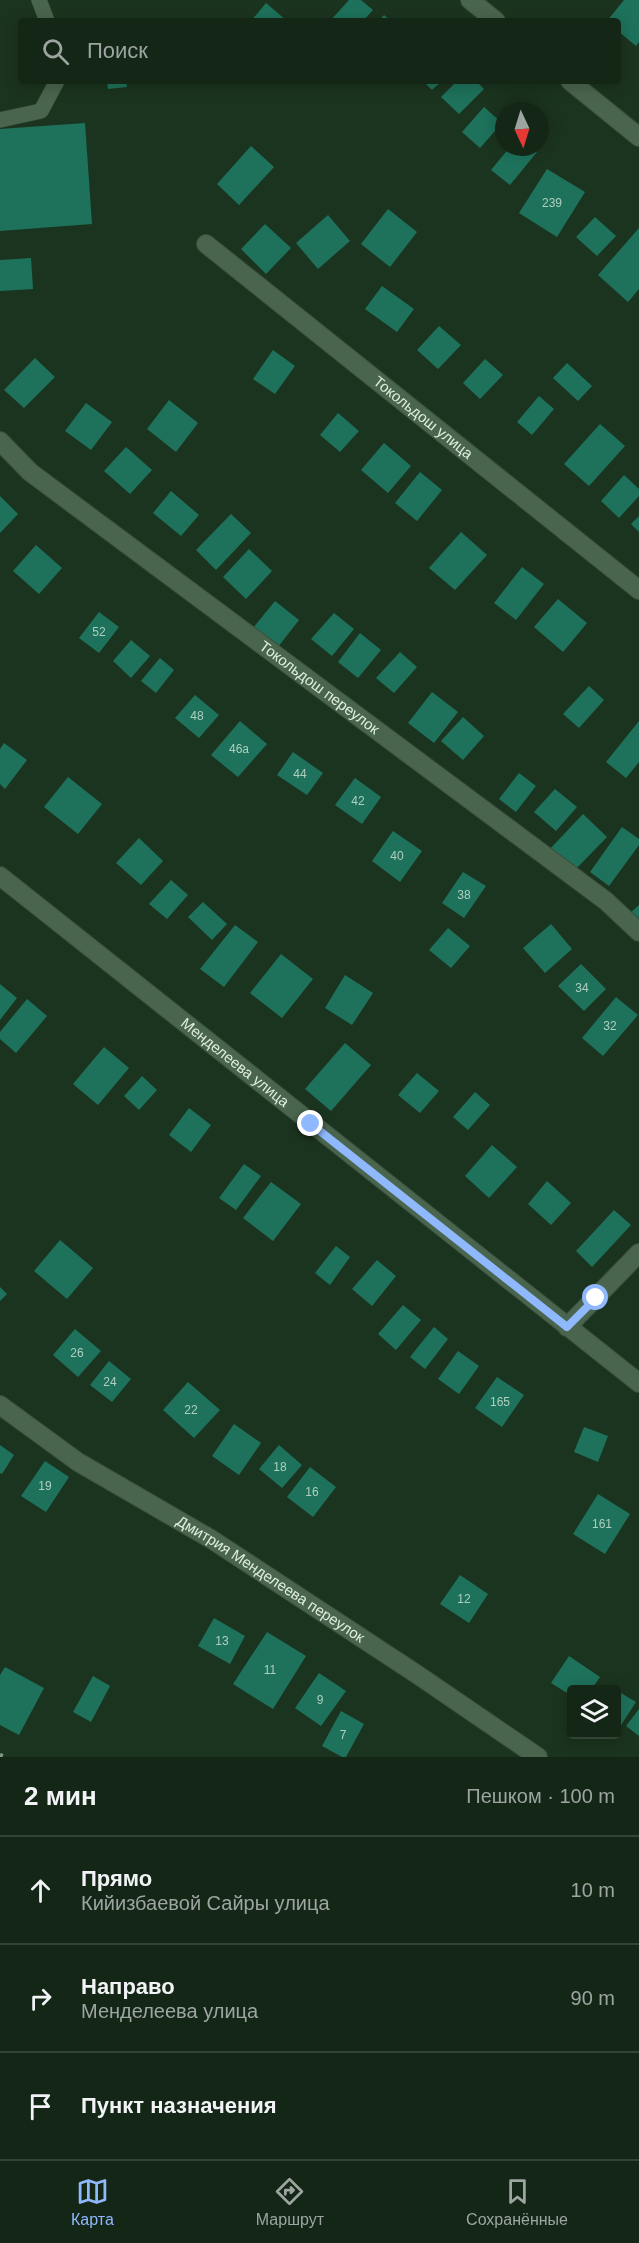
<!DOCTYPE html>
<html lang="ru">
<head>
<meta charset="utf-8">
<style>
  body { margin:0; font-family:Helvetica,sans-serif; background:#213324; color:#f1f3f6 }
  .controls { position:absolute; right:18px; bottom:18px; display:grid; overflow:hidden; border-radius:6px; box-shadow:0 3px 15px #0003 }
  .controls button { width:54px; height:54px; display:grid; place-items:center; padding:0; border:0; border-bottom:2px solid #334436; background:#142717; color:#f1f3f6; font:30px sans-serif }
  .compass { position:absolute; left:495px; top:102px; width:54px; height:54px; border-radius:50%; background:#142717; box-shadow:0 3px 15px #0003; rotate:176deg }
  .stop { position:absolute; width:18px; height:18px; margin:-14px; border:4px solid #90b8fd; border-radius:50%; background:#fff }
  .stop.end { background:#90b8fd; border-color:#fff; box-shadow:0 2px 6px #0008 }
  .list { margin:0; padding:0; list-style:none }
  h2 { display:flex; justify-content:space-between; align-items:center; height:78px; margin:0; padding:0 24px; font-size:26px }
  h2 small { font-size:20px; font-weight:400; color:#9da5a1 }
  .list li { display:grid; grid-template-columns:39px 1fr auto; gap:18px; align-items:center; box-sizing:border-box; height:108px; padding:0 24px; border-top:2px solid #334436 }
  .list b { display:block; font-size:22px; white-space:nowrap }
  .list p { margin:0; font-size:20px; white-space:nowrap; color:#9da5a1 }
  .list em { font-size:20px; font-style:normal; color:#9da5a1 }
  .icon { flex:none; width:33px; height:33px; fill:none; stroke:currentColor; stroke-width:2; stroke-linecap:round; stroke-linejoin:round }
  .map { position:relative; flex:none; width:639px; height:1757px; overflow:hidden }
  .search { position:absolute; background:#142717; box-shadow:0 3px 15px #0003; left:18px; right:18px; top:18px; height:66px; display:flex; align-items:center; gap:15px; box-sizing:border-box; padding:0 21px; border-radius:6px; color:#9da5a1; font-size:22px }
  .sheet { height:402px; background:#142717 }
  nav { display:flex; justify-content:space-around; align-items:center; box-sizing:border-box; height:84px; border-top:2px solid #334436; background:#142717; font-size:16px; color:#9da5a1 }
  nav a { display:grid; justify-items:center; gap:3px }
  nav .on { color:#90b8fd }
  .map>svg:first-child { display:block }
  .building { fill:#1e725b }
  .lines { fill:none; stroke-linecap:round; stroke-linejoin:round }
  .service-casing { stroke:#394e3c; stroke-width:16 }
  .minor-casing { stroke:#394e3c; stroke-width:20 }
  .path { stroke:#859887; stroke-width:4; stroke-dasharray:3 4.5; stroke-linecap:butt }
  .service { stroke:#4a654e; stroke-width:15 }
  .minor { stroke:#4a654e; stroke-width:18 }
  .route { stroke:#90b8fd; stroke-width:8 }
  .labels { text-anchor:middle; stroke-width:4.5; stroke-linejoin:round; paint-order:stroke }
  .number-label { font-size:12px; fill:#afcfbf }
  .street-label { font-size:15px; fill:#dfeee0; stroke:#1b341f }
</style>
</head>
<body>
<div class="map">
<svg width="639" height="1757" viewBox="0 0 639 1757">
  <rect width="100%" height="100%" fill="#1b341f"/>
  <g class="building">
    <polygon points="349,0 361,0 373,10 363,21 330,21"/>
    <polygon points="624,0 639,0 639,42 636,46 618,31 618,21 607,21"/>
    <polygon points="266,3 287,21 251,21"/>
    <polygon points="384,15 391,21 379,21"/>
    <polygon points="107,81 126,81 127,87 108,89"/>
    <polygon points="423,81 442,81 432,90"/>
    <polygon points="457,81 476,81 484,89 459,114 441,97"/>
    <polygon points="484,107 502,123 480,148 462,132"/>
    <polygon points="85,123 92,224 0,231 0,129"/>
    <polygon points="251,146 274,167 239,205 217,184"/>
    <polygon points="510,147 531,147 537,152 510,185 491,170"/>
    <polygon points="547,169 585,192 557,237 519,213"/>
    <polygon points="388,209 417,232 390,267 361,244"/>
    <polygon points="328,215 350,241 318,269 296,243"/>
    <polygon points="595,217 616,236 597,256 576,237"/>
    <polygon points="265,224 291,248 266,274 241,249"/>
    <polygon points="639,228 639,289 628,302 598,275"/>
    <polygon points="31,258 33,289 0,291 0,260"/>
    <polygon points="382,286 414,309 397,332 365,309"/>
    <polygon points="439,326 461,345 438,369 417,350"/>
    <polygon points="273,350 295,366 275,394 253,379"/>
    <polygon points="35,358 55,377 24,408 4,390"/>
    <polygon points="485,359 503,375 480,399 463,383"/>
    <polygon points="567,363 592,386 578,401 553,378"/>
    <polygon points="539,396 554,409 532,435 517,422"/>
    <polygon points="169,400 198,423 176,452 147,429"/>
    <polygon points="86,403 112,422 91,450 65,431"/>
    <polygon points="338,413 359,431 340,452 320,435"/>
    <polygon points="600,424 625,446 589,486 564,464"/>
    <polygon points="384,443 411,466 388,493 361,470"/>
    <polygon points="126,447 152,470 130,494 104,471"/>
    <polygon points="420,472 442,490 417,521 395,503"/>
    <polygon points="624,475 639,489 639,496 619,518 601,501"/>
    <polygon points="171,491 199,515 181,536 153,513"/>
    <polygon points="0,496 18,514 0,533"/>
    <polygon points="231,514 251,533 216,570 196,550"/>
    <polygon points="639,516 639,532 631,524"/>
    <polygon points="461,532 487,555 455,590 429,568"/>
    <polygon points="36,545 62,568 39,594 13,571"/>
    <polygon points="249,549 272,571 246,599 223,577"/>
    <polygon points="522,567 544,584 516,620 494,603"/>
    <polygon points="558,599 587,623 563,652 534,627"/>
    <polygon points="275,601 299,620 278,647 253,628"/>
    <polygon points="99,612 119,627 99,653 79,638"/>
    <polygon points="334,613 354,629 332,656 311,639"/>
    <polygon points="360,633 381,650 358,678 338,662"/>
    <polygon points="131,640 150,656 131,678 113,661"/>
    <polygon points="400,652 417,667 394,693 376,678"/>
    <polygon points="160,658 174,670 156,693 141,681"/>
    <polygon points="589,686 604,700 579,728 563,714"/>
    <polygon points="432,692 458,712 434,743 408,723"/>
    <polygon points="195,695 219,715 199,738 175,718"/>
    <polygon points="463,717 484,736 463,760 441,741"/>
    <polygon points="240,721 267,744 238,777 211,755"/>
    <polygon points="639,721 639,762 626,778 606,762"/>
    <polygon points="4,743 27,760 5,789 0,784 0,749"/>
    <polygon points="293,752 323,773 307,795 277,775"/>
    <polygon points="519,773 536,786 516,812 499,799"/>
    <polygon points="68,777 102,804 78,834 44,807"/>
    <polygon points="355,778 381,797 362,824 335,805"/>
    <polygon points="555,789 577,807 556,831 534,812"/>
    <polygon points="583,814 607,837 573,872 549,850"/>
    <polygon points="622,827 639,839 639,845 609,886 590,872"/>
    <polygon points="393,831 422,851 400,882 372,861"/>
    <polygon points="139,838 163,861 141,885 116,863"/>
    <polygon points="463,872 486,886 464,918 442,903"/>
    <polygon points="171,880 188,895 167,919 149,904"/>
    <polygon points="203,902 227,924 212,940 188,917"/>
    <polygon points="639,905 639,925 629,914"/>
    <polygon points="551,924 572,949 545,973 523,948"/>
    <polygon points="235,925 258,942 224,987 200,969"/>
    <polygon points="448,928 470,946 451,968 429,950"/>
    <polygon points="281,954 313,979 282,1018 250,993"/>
    <polygon points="581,964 606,989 584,1011 558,986"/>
    <polygon points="345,975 373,993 352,1025 325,1008"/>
    <polygon points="0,984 17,998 0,1020"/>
    <polygon points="616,997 638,1015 603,1056 582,1038"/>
    <polygon points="27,999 47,1016 16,1053 0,1039 0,1032"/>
    <polygon points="345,1043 371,1065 331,1111 305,1089"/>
    <polygon points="104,1047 129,1068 98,1105 73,1084"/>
    <polygon points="417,1073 439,1091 420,1113 398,1095"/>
    <polygon points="142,1076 157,1090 139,1110 124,1096"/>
    <polygon points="475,1092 490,1105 468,1130 453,1117"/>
    <polygon points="189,1108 211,1125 191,1152 169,1135"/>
    <polygon points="492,1145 517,1167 489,1198 465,1176"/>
    <polygon points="244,1164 261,1176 236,1210 219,1198"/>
    <polygon points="547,1181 571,1203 551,1225 528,1204"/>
    <polygon points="271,1182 301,1204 273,1241 243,1218"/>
    <polygon points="614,1210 631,1225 592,1267 576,1251"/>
    <polygon points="60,1240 93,1268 67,1299 34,1271"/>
    <polygon points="336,1246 350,1257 330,1285 315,1273"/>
    <polygon points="377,1260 396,1276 372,1306 352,1289"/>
    <polygon points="0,1287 7,1294 0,1301"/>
    <polygon points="403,1305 421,1320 396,1350 378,1334"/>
    <polygon points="434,1327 448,1339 425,1369 410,1357"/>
    <polygon points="75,1329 101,1351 78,1377 53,1355"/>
    <polygon points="458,1351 479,1366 459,1394 438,1379"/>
    <polygon points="109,1361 131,1379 112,1402 90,1385"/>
    <polygon points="497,1377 524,1395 502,1427 475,1408"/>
    <polygon points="188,1382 220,1410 194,1438 163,1410"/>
    <polygon points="234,1424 261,1443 239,1475 212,1456"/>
    <polygon points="584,1427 608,1436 598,1462 574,1452"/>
    <polygon points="0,1445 14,1455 2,1474 0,1473"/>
    <polygon points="279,1445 302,1465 282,1488 259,1469"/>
    <polygon points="45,1461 69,1477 46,1512 21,1496"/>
    <polygon points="310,1467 336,1487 313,1517 287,1497"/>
    <polygon points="598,1494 630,1514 605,1554 573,1534"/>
    <polygon points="460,1575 488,1594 469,1623 440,1604"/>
    <polygon points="214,1618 245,1636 230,1664 198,1646"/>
    <polygon points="267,1632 306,1656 273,1709 233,1684"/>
    <polygon points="569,1656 600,1677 591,1690 572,1690 572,1696 551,1683"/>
    <polygon points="5,1667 44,1688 19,1735 0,1725 0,1675"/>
    <polygon points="319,1673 346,1691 321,1726 295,1708"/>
    <polygon points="93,1676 110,1686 91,1722 73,1712"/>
    <polygon points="616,1690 636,1702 616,1733"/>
    <polygon points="639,1709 639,1736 626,1726"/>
    <polygon points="341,1711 364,1724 346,1757 342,1757 322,1746"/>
  </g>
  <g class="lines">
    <g class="service-casing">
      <g id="service">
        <polyline points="39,0 47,21"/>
        <polyline points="0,120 41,111 57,81"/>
      </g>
    </g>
    <g class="minor-casing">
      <g id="minor">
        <polyline points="470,0 496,21"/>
        <polyline points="570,81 639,137"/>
        <path id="s1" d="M206,244L639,590"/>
        <path id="s2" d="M0,441L30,472L606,901L639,932"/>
        <path id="s3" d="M0,876L639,1383"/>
        <polyline points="567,1327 639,1253"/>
        <path id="s4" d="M0,1405L78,1462L211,1539L418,1675L538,1757"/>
      </g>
    </g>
    <polyline class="path" points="0,1755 7,1757"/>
    <use href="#service" class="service"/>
    <use href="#minor" class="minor"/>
  </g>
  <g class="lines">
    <polyline class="route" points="311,1124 567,1327 596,1298"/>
  </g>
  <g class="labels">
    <g class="number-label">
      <text x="552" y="207">239</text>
      <text x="99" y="636">52</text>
      <text x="197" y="720">48</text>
      <text x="239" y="753">46а</text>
      <text x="300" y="778">44</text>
      <text x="358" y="805">42</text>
      <text x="397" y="860">40</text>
      <text x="464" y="899">38</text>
      <text x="582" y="992">34</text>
      <text x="610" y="1030">32</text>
      <text x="77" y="1357">26</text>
      <text x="110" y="1386">24</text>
      <text x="500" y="1406">165</text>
      <text x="191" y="1414">22</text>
      <text x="280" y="1471">18</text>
      <text x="45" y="1490">19</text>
      <text x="312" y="1496">16</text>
      <text x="602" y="1528">161</text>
      <text x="464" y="1603">12</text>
      <text x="222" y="1645">13</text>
      <text x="270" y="1674">11</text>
      <text x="320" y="1704">9</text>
      <text x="343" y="1739">7</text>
    </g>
    <g class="street-label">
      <text dy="5" stroke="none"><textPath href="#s1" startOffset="278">Токольдош улица</textPath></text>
      <text dy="5" stroke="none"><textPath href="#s2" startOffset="404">Токольдош переулок</textPath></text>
      <text dy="5" stroke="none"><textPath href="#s3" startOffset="300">Менделеева улица</textPath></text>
      <text dy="5" stroke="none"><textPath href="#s4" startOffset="322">Дмитрия Менделеева переулок</textPath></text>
    </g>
  </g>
</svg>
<div class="controls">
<button><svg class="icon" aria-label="layers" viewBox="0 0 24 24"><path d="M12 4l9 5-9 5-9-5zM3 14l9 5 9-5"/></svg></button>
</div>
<svg class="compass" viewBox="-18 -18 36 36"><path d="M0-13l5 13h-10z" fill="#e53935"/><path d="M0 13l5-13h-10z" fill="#9da5a1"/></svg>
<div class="stop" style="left:596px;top:1298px"></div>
<div class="stop end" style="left:311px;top:1124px"></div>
<div class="search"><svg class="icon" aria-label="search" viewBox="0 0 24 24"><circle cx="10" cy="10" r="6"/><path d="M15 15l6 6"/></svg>Поиск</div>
</div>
<section class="sheet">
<h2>2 мин<small>Пешком · 100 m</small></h2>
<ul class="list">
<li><svg class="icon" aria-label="ahead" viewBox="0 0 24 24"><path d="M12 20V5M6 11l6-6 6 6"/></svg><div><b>Прямо</b><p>Кийизбаевой Сайры улица</p></div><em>10 m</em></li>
<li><svg class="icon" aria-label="right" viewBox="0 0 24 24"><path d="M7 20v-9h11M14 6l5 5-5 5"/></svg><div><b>Направо</b><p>Менделеева улица</p></div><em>90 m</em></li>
<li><svg class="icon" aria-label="arrive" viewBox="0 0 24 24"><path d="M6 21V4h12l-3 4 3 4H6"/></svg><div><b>Пункт назначения</b></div></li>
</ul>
</section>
<nav>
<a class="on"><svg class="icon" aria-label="map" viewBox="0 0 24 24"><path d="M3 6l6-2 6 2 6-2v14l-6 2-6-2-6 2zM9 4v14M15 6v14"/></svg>Карта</a>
<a><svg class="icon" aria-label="directions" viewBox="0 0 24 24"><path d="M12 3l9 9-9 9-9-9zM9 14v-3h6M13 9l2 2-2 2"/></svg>Маршрут</a>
<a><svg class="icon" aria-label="saved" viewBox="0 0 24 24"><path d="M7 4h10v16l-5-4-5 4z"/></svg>Сохранённые</a>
</nav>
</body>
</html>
